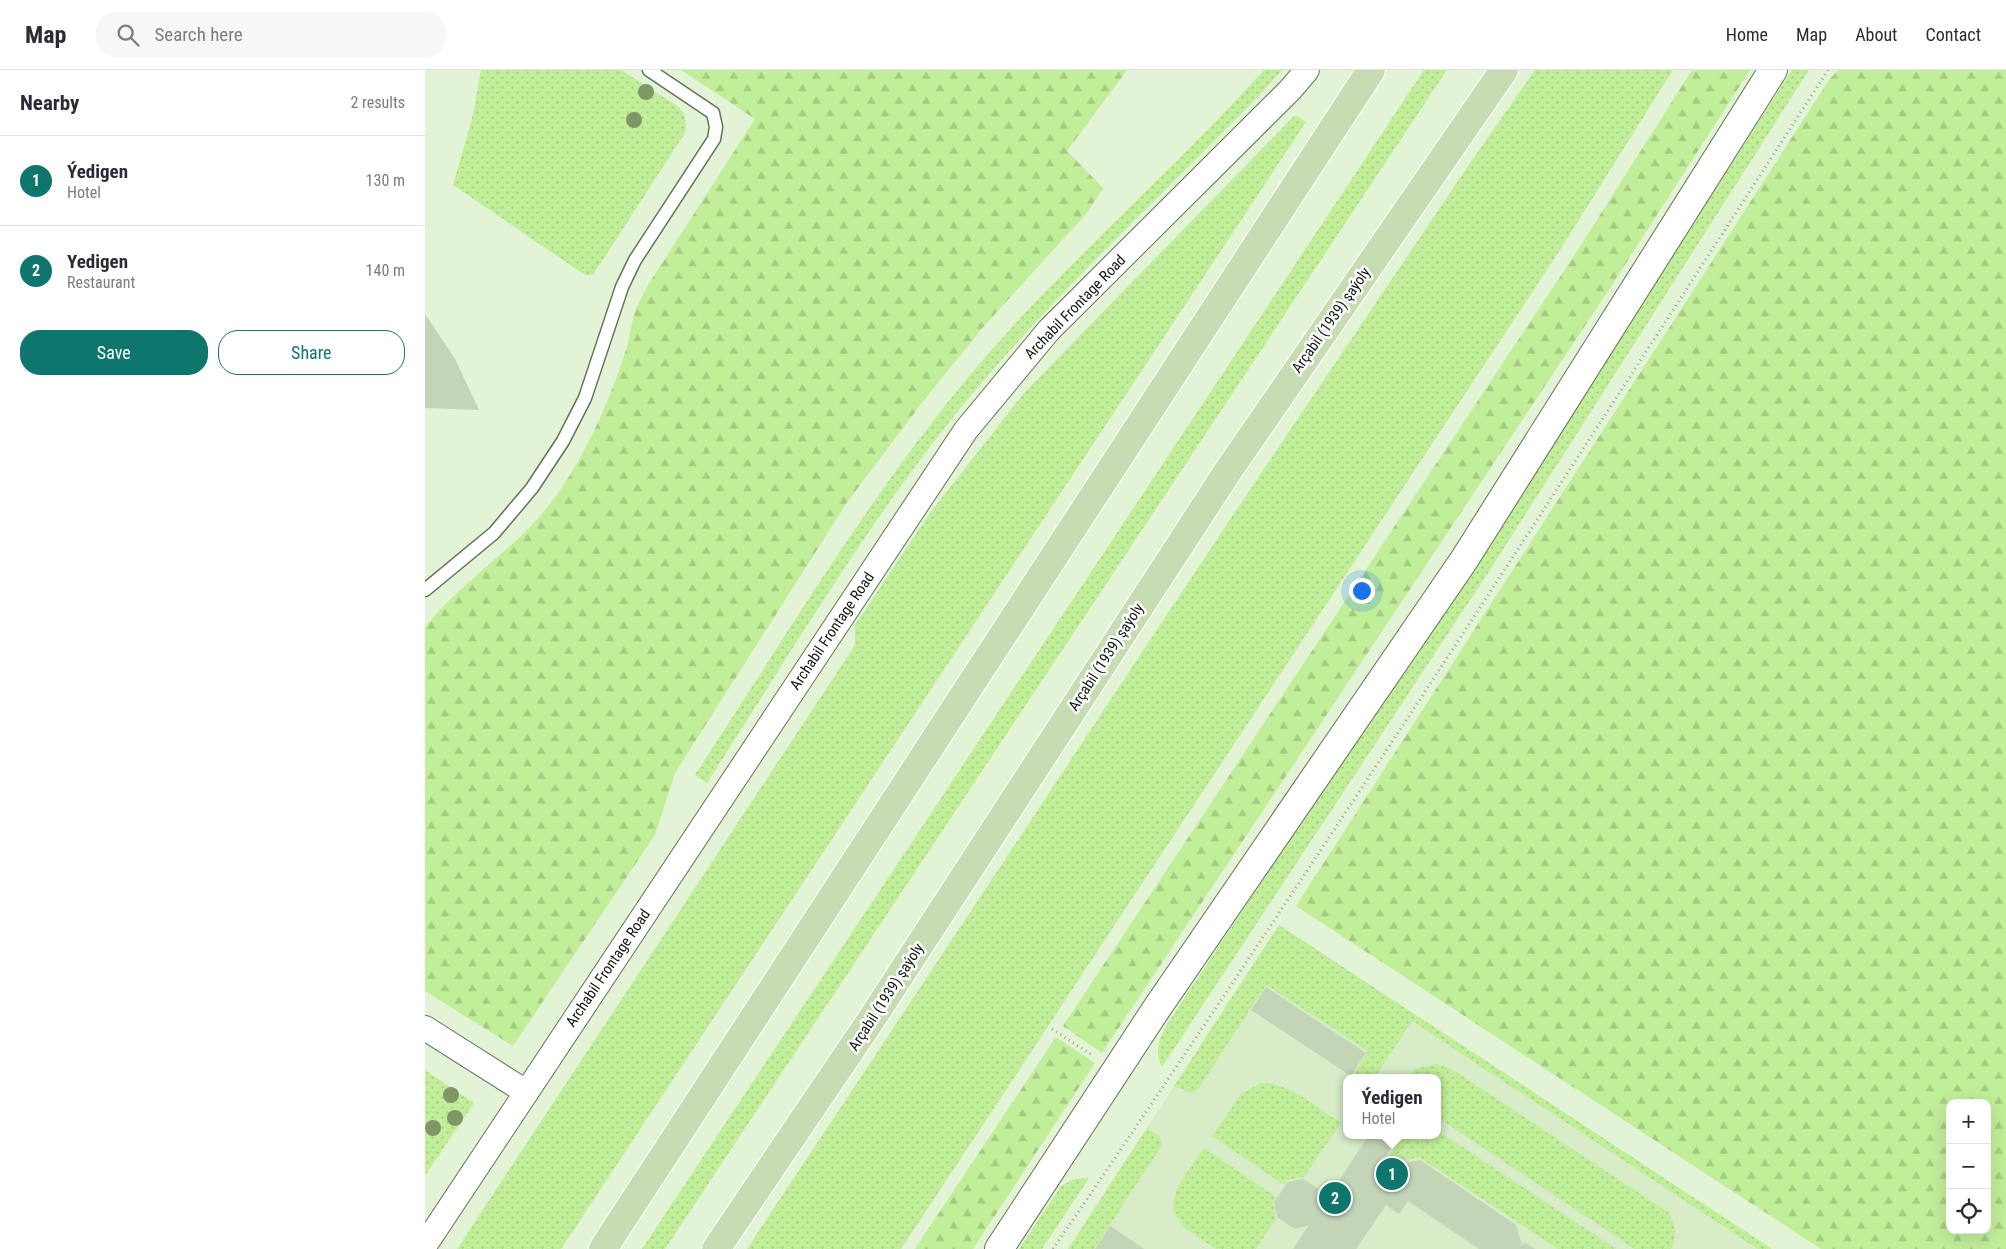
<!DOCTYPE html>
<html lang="en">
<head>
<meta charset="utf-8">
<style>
  body { margin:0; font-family:"Roboto Condensed",sans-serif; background:#f7f7f7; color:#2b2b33 }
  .controls { position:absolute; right:15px; bottom:15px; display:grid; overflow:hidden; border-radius:10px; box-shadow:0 5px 20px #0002 }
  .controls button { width:45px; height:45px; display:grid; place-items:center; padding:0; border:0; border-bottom:1px solid #e1e1e2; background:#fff; color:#2b2b33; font:25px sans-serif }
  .you { position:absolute; left:936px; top:520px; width:18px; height:18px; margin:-12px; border:4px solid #fff; border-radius:50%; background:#1a73e8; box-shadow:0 0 0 8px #1a73e833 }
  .badge { display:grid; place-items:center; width:32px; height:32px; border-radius:50%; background:#0f766e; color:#fff; font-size:16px; font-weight:700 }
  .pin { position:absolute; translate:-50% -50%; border:2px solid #fff; box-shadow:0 1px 5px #0006 }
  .popup { position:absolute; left:918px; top:1004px; width:98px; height:65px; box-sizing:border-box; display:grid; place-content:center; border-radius:10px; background:#fff; filter:drop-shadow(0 1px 4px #0005); font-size:16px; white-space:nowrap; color:#7c7c81 }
  .popup b { font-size:19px; color:#2b2b33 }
  .popup::after { content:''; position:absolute; left:50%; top:100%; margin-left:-10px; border:10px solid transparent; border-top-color:#fff }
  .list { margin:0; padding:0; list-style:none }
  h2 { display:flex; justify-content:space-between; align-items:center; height:65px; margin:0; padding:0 20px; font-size:21px }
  h2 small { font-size:16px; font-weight:400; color:#7c7c81 }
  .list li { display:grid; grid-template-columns:32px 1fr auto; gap:15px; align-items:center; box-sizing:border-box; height:90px; padding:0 20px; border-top:1px solid #e1e1e2 }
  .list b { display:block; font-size:19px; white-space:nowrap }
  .list p { margin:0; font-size:16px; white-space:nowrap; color:#7c7c81 }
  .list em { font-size:16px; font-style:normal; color:#7c7c81 }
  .actions { display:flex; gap:10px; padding:15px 20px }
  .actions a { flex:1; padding:11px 0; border:1px solid #0f766e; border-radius:20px; text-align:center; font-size:18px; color:#0f766e }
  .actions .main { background:#0f766e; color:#fff }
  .icon { flex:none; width:28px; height:28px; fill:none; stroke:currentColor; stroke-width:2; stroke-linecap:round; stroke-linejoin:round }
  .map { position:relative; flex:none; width:1581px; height:1179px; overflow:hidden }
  header { display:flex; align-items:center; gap:30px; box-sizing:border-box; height:70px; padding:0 25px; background:#fff; border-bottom:1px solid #e1e1e2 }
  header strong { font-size:24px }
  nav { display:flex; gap:28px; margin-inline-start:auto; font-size:18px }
  .search { width:350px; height:45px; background:#f7f7f7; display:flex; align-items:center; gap:12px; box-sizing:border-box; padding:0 18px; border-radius:20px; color:#7c7c81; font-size:19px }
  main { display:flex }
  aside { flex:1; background:#fff }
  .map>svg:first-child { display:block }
  .built { fill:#d7ecc7; fill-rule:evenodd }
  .grass { fill:url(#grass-dots) }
  .forest { fill:url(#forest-firs); fill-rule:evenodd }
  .building { fill:#c4d4b7 }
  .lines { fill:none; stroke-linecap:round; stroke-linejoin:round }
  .lane-casing { stroke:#647258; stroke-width:15 }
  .street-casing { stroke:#647258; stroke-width:26 }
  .secondary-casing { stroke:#647258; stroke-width:30 }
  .primary-casing { stroke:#fff; stroke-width:30 }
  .path { stroke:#97a48e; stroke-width:3; stroke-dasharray:1 4; stroke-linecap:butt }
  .lane { stroke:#fff; stroke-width:12 }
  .street { stroke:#fff; stroke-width:24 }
  .secondary { stroke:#fff; stroke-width:28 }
  .primary { stroke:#c7dcb3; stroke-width:28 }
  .tree { fill:#7f9666 }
  .labels { text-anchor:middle; stroke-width:5; stroke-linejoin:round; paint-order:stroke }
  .street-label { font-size:15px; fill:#12180e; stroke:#fff }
</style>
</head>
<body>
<header>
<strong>Map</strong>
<div class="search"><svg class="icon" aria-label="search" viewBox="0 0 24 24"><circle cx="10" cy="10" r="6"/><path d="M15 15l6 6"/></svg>Search here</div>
<nav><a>Home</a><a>Map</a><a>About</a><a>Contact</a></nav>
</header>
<main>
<aside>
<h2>Nearby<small>2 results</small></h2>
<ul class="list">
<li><span class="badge">1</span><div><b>Ýedigen</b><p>Hotel</p></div><em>130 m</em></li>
<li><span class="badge">2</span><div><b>Yedigen</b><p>Restaurant</p></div><em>140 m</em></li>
</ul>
<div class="actions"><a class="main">Save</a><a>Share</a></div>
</aside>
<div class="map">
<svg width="1581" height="1179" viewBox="0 0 1581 1179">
  <defs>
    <pattern id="grass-dots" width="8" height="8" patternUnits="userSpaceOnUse" patternTransform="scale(1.25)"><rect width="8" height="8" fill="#c1ee99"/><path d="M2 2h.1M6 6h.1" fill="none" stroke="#a5cb83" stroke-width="1.8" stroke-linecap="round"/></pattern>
    <pattern id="forest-firs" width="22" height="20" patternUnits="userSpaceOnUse" patternTransform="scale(1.25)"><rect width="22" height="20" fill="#c1ee99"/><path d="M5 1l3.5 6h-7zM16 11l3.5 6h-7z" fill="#a5cb83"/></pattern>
  </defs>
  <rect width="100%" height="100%" fill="#e3f4d6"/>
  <path class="built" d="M854,855L1347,1179H643ZM922,1008H1012V1065H922Z"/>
  <g class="grass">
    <path d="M56,0H196L254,37C261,45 262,53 260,63L168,205H160L28,115L48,45Z"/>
    <path d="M839,0H857L829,31C726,136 617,236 525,351C436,463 360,592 282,713L270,705C360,568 444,425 550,299C640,193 746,103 839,0Z"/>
    <polygon points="999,0 1022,0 240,1179 217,1179"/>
    <polygon points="1110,0 1248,0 1135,180 476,1179 322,1179 802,454 1045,93"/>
    <path d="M1367,0H1384L1063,503L737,997C729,982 734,968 742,954L1048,494Z"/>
    <polygon points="870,45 881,52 136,1179 32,1179 430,575 430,555 505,443 599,323"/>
    <polygon points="854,855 1347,1179 1333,1179 987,951 949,1008 928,1006 943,981 841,915 773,1019 766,1023 749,1016"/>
    <path d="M1011,994L1025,998L1243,1142C1251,1152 1252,1168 1246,1179H1210L1012,1047V1008H982L990,999Z"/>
    <polygon points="0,1000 49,1033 0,1106"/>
    <path d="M836,1013C866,1013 891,1037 916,1053L879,1107L862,1110L859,1115L787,1066L817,1023Z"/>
    <polygon points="722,1058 735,1067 737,1075 669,1179 643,1179"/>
    <polygon points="1012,1060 1191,1179 1133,1179 994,1087 967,1093 962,1090 978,1065 1012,1065"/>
    <polygon points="779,1078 851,1127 848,1132 851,1149 831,1179 791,1179 760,1158 750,1145 748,1134 753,1116"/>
    <polygon points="664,1108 617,1179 594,1179 636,1116 649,1109"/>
  </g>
  <g class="forest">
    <path d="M256,0H702L642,81L678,118L661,144L560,255L499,330L423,431L250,703L230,765L88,976L0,921V557C39,508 95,477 131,426C160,386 185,330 200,283C205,269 206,253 211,239C214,231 219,223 223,215L330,49Z"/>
    <polygon points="1267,0 1325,0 1185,218 677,983 638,956 1147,189"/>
    <path d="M1413,0H1581V1179H1396L871,836L1404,10ZM1525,1033H1562V1160H1525Z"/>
    <polygon points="631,967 670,993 548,1179 490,1179"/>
  </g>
  <g class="building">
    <polygon points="0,244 30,289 54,340 0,338"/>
    <polygon points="841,917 941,983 926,1006 826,940"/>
    <polygon points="944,1065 975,1065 953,1098 995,1090 1091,1155 1097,1176 1099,1172 1110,1179 1054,1179 983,1131 974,1144 961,1135 931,1179 868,1179 884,1155 870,1159 852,1147 849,1132 863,1112 878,1109 895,1120 898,1135"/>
    <polygon points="685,1156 719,1179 670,1179"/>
  </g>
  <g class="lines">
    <g class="lane-casing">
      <polyline id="lane" points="0,520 69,463 107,418 138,371 160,328 197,217 210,190 289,69 291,57 288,43 224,0"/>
    </g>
    <g class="street-casing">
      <g id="street">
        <polyline points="0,958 101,1022"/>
        <polyline points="0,1175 541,360 624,260 865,20 882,0"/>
      </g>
    </g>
    <g class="secondary-casing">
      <polyline id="secondary" points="574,1179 730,941 1039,490 1348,0"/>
    </g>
    <g class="primary-casing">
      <g id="primary">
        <polyline points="178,1179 946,0"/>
        <polyline points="291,1179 444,953 803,401 1079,0"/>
      </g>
    </g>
    <g class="path">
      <polyline points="627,959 667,985"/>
      <path d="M628,1179C893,791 1148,395 1403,0"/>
    </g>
    <use href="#lane" class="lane"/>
    <use href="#street" class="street"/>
    <use href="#secondary" class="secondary"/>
    <use href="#primary" class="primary"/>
  </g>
  <g class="tree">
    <circle cx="221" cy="22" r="8"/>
    <circle cx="209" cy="50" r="8"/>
    <circle cx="26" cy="1025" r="8"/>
    <circle cx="30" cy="1048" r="8"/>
    <circle cx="8" cy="1058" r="8"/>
  </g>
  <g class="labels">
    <g class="street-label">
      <text transform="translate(650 237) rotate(-46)" y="5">Archabil Frontage Road</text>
      <text transform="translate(906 250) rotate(-55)" y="5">Arçabil (1939) şaýoly</text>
      <text transform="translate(407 561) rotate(-56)" y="5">Archabil Frontage Road</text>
      <text transform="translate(681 587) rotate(-57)" y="5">Arçabil (1939) şaýoly</text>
      <text transform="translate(183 898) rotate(-56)" y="5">Archabil Frontage Road</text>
      <text transform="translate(461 927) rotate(-57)" y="5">Arçabil (1939) şaýoly</text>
    </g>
  </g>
</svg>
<div class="controls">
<button>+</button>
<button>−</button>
<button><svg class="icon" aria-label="locate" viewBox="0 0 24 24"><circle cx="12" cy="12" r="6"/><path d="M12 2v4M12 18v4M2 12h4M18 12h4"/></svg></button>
</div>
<div class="you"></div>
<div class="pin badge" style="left:967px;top:1104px">1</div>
<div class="popup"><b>Ýedigen</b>Hotel</div>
<div class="pin badge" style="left:910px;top:1128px">2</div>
</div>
</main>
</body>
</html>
